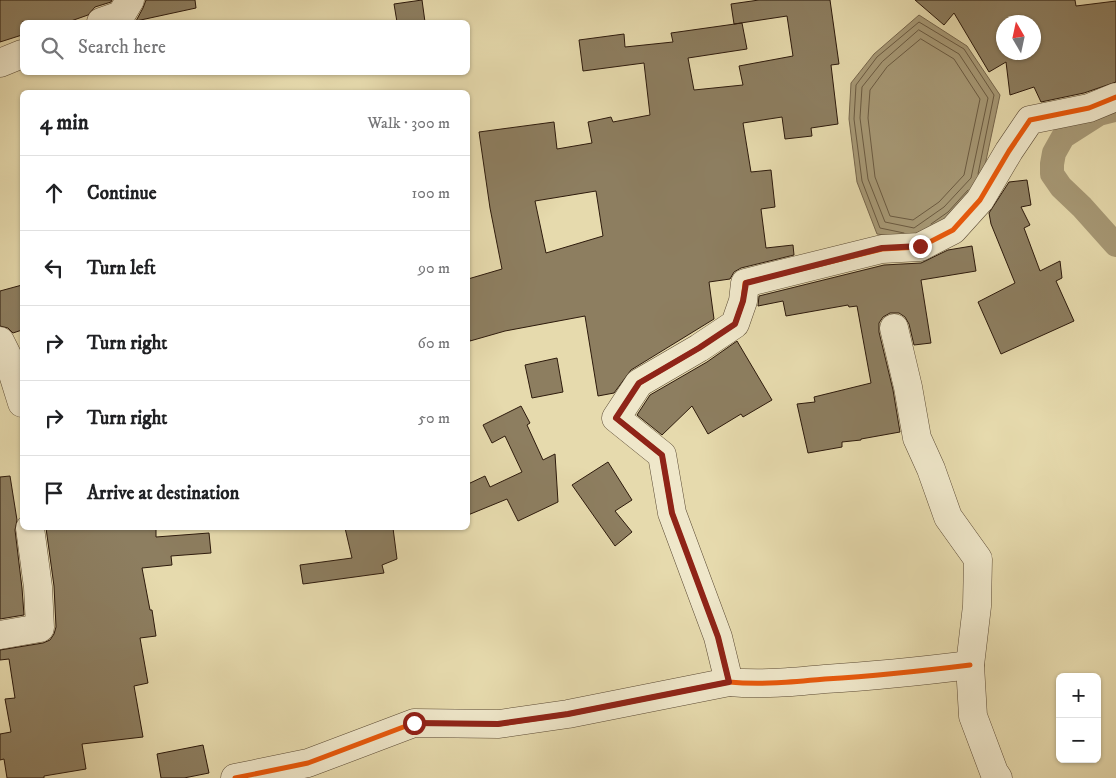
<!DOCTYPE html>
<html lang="en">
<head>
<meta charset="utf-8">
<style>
  body { margin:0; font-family:"IM FELL DW Pica",serif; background:#f6f6f6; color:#202124 }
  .controls { position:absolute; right:15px; bottom:15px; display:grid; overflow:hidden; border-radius:8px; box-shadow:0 1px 4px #0004 }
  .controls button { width:45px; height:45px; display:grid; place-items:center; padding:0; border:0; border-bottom:1px solid #e0e0e0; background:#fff; color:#202124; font:25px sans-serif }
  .compass { position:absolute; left:996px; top:15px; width:45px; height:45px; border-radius:50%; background:#fff; box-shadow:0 1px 4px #0004; rotate:351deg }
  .stop { position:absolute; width:15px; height:15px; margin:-11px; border:4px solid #8f2418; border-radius:50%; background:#fff }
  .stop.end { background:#8f2418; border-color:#fff; box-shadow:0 1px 5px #0008 }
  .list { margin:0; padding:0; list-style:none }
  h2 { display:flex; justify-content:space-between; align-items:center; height:65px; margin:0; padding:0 20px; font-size:21px }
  h2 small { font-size:16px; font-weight:400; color:#757577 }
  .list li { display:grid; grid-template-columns:32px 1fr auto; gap:15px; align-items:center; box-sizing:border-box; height:75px; padding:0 20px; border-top:1px solid #e0e0e0 }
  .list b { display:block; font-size:19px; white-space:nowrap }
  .list em { font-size:16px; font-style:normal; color:#757577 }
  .icon { flex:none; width:28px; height:28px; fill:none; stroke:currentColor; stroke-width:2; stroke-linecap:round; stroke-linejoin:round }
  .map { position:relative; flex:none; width:1116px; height:778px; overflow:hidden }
  .search { position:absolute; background:#fff; box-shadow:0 1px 4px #0004; left:20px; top:20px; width:450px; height:55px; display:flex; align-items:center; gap:12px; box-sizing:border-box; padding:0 18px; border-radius:8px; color:#757577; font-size:19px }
  .panel { position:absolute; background:#fff; box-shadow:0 1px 4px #0004; left:20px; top:90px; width:450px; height:440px; border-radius:8px }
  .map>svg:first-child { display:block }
  .water { fill:#a79976; stroke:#76664c }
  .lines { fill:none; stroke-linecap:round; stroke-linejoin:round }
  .shore { stroke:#6a5a41; stroke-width:1 }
  .canal { stroke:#a79976; stroke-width:24 }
  .building { fill:#8d7e60; stroke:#2d1a0c; fill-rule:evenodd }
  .minor-casing { stroke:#5b4a34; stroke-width:29 }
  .minor { stroke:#efe7ca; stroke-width:28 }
  .cycleway-casing { stroke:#efe7ca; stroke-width:8 }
  .cycleway { stroke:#e8590c; stroke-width:5 }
  .route { stroke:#8f2418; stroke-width:6 }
</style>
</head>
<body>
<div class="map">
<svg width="1116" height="778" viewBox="0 0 1116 778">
  <rect width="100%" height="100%" fill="#e6daad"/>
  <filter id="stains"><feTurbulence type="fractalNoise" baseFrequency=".004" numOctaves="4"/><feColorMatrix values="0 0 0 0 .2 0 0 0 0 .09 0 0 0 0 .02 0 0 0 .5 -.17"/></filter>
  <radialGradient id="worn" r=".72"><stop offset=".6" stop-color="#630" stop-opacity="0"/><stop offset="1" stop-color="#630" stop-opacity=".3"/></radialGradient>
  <polygon class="water" points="919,15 967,46 1000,95 981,184 952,216 918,240 877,234 857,182 849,119 851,83 874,54"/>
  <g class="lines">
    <g class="shore">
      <polygon points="919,30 959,54 988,98 971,178 944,207 914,228 885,222 868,179 860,118 862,87 882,62"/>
      <polygon points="921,39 954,59 980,99 964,175 939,202 913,220 890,216 875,177 868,118 870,90 887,67"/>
      <polyline points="931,224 948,212 968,190"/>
      <polyline points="904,233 880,228 862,181 854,119 856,85 877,57 919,22 964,49 994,95 978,174"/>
    </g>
    <polyline class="canal" points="1114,110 1099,114 1063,137 1054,153 1052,164 1052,174 1061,187 1082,207 1116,245"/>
  </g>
  <g class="building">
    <polygon points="0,0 112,0 111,2 95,7 88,15 68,22 22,22 22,35 0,42"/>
    <polygon points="146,0 195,0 196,8 136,21 143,8"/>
    <polygon points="422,0 425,22 397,22 394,4"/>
    <path d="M759,0H830L839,64L831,65L838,124L811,128L812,136L785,139L782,117L743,123L751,172L771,170L775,207L761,209L766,248L793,245L794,255L741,268L734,272L730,279L709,282L714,319L631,370L614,393L598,396L585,316L505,331L470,341L468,332V279L502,269L490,208L479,132L554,122L557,149L592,143L588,122L611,117L613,122L650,115L644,63L583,71L579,40L624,34L625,47L673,42L671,33L742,23L747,49L688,58L694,90L743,85L739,66L793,56L787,16L734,24L731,4ZM596,191L603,236L546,253L535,201Z"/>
    <path d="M915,0H1075L1076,6L1116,1V82L1084,93L1041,102L1034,87L1010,95L1006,62L989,72L954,13L944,25ZM1004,22H1034V52H1004Z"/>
    <polygon points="1027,180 1031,205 1021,207 1030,225 1024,228 1040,271 1060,261 1062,278 1056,281 1074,321 1001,354 978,302 1015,283 991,224 989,213 1009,182"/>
    <polygon points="972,246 976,271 921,280 931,343 914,345 909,324 905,317 899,313 890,313 883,317 879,323 879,332 893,390 900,432 861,439 861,440 842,442 842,447 808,453 797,404 815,402 814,397 871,383 857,306 849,307 848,305 786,316 783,301 758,306 759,296 884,265 921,263 948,250"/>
    <polygon points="22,285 22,330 13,333 8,328 0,326 0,291"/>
    <polygon points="737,341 772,400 743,417 741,414 708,434 692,406 662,435 637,415 650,395 707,362"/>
    <polygon points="557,358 563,392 532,398 525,365"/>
    <polygon points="521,406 530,423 527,425 543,460 555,454 558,502 518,521 507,499 468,515 468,484 485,476 490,487 522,472 505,436 492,443 483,425"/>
    <polygon points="608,462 632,500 615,511 632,532 615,546 572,485"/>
    <polygon points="10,476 17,520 15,530 22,588 24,615 0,619 0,477"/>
    <polygon points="46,528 156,528 156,537 209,533 211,553 171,556 172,565 142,568 150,610 152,610 156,636 140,638 148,683 134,686 143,737 82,744 86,769 44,776 44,778 7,778 4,759 0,760 0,734 11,732 5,699 15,698 9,659 0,660 0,650 43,643 50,640 54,634 56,627 54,586"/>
    <polygon points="345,528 393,528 397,559 382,565 384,573 303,584 300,565 352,558"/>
    <polygon points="203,745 209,773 184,778 161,778 157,754"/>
  </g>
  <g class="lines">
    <g class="minor-casing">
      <g id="minor">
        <polyline points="101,22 121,15 130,0"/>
        <polyline points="0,63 22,54"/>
        <polyline points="894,328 908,387 917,438 931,469 948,517 978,559 977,606 970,665 973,716 994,772 998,778"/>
        <polyline points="0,341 7,355 22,403"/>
        <polyline points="0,635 40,628 38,587 30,528"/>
        <path d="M970,665C922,671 874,676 825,679C793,682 761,685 729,682L718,637L672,513L662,455L616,418L639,383L699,348L735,324L743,301L745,283L882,249L920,247L953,230L980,200L1009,151L1030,120L1089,108L1116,97"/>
        <polyline points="235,778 308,763 414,723 499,724 568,714 729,682"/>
      </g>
    </g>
    <use href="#minor" class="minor"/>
    <g class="cycleway-casing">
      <g id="cycleway">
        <path d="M970,665C922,671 874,676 825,679C793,682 761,685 729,682L718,637L672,513L662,455L616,418L639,383L699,348L735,324L743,301L745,283L882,249L920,247L953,230L980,200L1009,151L1030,120L1089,108L1116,97"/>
        <polyline points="235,778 308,763 414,723 499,724 568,714 729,682"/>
      </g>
    </g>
    <use href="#cycleway" class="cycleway"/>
  </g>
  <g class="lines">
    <polyline class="route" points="414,723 498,724 568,714 729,682 718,637 672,513 662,455 616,418 639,383 699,348 735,324 743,301 746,283 882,248 920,246"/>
  </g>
  <rect width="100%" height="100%" filter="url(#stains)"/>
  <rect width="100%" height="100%" fill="url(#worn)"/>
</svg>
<div class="controls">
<button>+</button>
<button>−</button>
</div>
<svg class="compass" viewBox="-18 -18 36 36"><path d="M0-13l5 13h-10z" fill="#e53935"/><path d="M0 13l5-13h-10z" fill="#757577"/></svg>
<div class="stop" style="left:414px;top:723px"></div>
<div class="stop end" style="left:920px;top:246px"></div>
<div class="search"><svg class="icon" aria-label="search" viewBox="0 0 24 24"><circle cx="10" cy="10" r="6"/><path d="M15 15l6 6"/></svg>Search here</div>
<section class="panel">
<h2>4 min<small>Walk · 300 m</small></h2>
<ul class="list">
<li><svg class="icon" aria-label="ahead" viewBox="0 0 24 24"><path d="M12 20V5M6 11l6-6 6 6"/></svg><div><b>Continue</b></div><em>100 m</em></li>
<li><svg class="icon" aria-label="left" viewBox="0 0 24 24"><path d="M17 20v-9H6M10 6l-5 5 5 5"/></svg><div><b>Turn left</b></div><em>90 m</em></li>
<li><svg class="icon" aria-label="right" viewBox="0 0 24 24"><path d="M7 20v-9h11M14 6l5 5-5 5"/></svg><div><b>Turn right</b></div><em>60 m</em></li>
<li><svg class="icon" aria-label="right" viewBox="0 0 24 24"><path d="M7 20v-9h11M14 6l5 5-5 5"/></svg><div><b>Turn right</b></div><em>50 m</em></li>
<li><svg class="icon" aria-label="arrive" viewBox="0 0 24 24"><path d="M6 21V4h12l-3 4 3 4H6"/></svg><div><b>Arrive at destination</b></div></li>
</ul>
</section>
</div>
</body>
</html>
